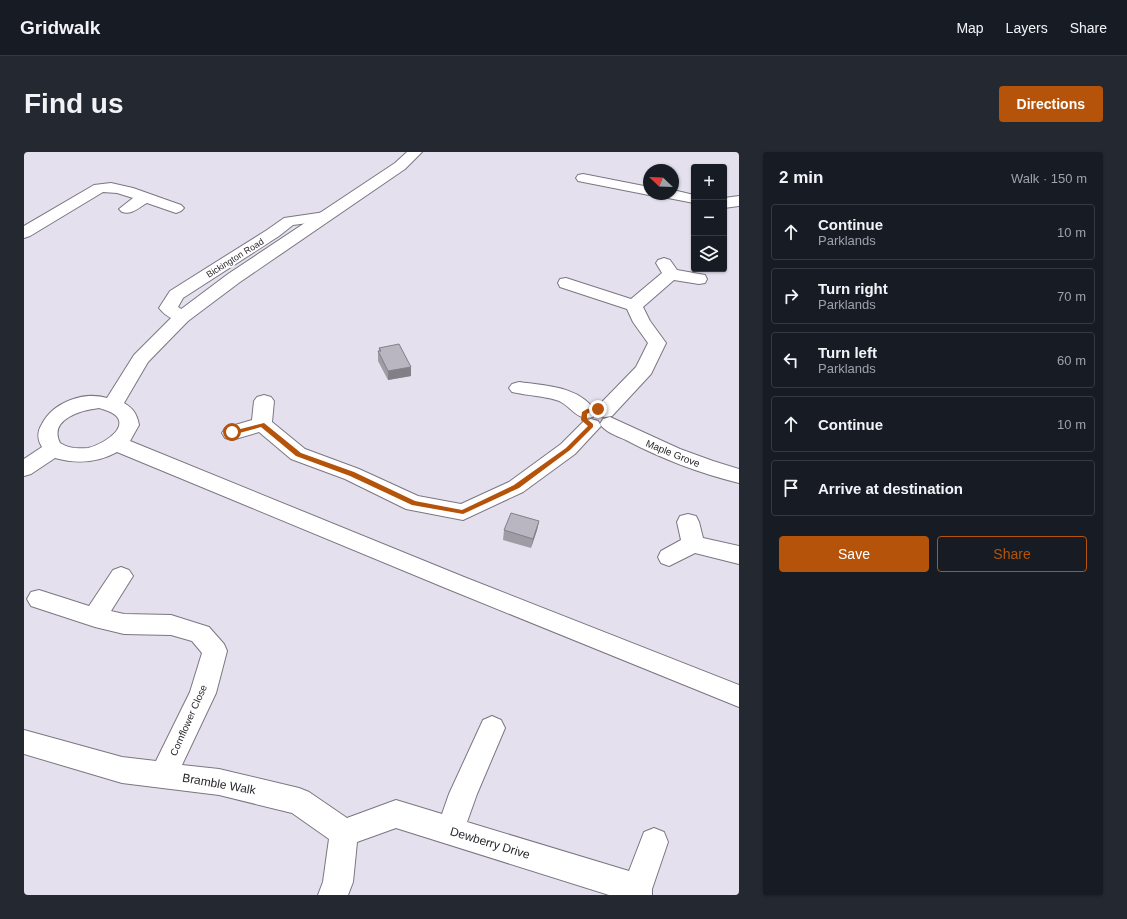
<!DOCTYPE html>
<html lang="en">
<head>
<meta charset="utf-8">
<style>
  body { margin:0; font-family:Arial,sans-serif; background:#242831; color:#f1f3f6 }
  .controls { position:absolute; right:12px; top:12px; display:grid; overflow:hidden; border-radius:4px; box-shadow:0 1px 3px #0004 }
  .controls button { width:36px; height:36px; display:grid; place-items:center; padding:0; border:0; border-bottom:1px solid #363941; background:#171b24; color:#f1f3f6; font:20px sans-serif }
  .compass { position:absolute; left:619px; top:12px; width:36px; height:36px; border-radius:50%; background:#171b24; box-shadow:0 1px 3px #0004; rotate:293deg }
  .stop { position:absolute; width:12px; height:12px; margin:-9px; border:3px solid #b45309; border-radius:50%; background:#fff }
  .stop.end { background:#b45309; border-color:#fff; box-shadow:0 1px 4px #0008 }
  .list { margin:0; padding:0; list-style:none }
  h2 { display:flex; justify-content:space-between; align-items:center; height:52px; margin:0; padding:0 16px; font-size:17px }
  h2 small { font-size:13px; font-weight:400; color:#9ea1a6 }
  .list li { display:grid; grid-template-columns:26px 1fr auto; gap:12px; align-items:center; box-sizing:border-box; height:56px; margin:0 8px 8px; padding:0 8px; border:1px solid #363941; border-radius:4px }
  .list b { display:block; font-size:15px; white-space:nowrap }
  .list p { margin:0; font-size:13px; white-space:nowrap; color:#9ea1a6 }
  .list em { font-size:13px; font-style:normal; color:#9ea1a6 }
  .actions { display:flex; gap:8px; padding:12px 16px }
  .actions a { flex:1; padding:9px 0; border:1px solid #b45309; border-radius:4px; text-align:center; font-size:14px; color:#b45309 }
  .actions .main { background:#b45309; color:#fff }
  .icon { flex:none; width:22px; height:22px; fill:none; stroke:currentColor; stroke-width:2; stroke-linecap:round; stroke-linejoin:round }
  .map { position:relative; flex:none; width:715px; height:743px; overflow:hidden; border-radius:4px }
  header { display:flex; align-items:center; gap:24px; box-sizing:border-box; height:56px; padding:0 20px; background:#171b24; border-bottom:1px solid #363941 }
  header strong { font-size:19px }
  nav { display:flex; gap:22px; margin-inline-start:auto; font-size:14px }
  .intro { display:flex; align-items:center; justify-content:space-between; box-sizing:border-box; height:96px; padding:0 24px }
  h1 { margin:0; font-size:28px }
  .button { padding:10px 18px; border-radius:4px; background:#b45309; color:#fff; font-size:14px; font-weight:700 }
  main { display:flex; gap:24px; padding:0 24px }
  aside { flex:1; background:#171b24; border-radius:4px; box-shadow:0 1px 3px #0004 }
  .map>svg:first-child { display:block }
  .lines { fill:none; stroke-linecap:round; stroke-linejoin:round }
  .minor-casing { stroke:#7b7682; stroke-width:2 }
  .major-casing { stroke:#7b7682; stroke-width:2 }
  .minor { fill:#fff; fill-rule:evenodd }
  .major { fill:#fff; fill-rule:evenodd }
  .wall { fill:#9f9ca6 }
  .shaded-wall { fill:#827f87 }
  .building { fill:#b9b5c1; stroke:#827f87 }
  .route { fill:#b45309 }
  .labels { text-anchor:middle; stroke-width:3.5; stroke-linejoin:round; paint-order:stroke }
  .far-street-label { font-size:9px; fill:#28262b; stroke:#fff }
  .street-label { font-size:10px; fill:#28262b; stroke:#fff }
  .near-street-label { font-size:12px; fill:#28262b; stroke:#fff }
</style>
</head>
<body>
<header>
<strong>Gridwalk</strong>
<nav><a>Map</a><a>Layers</a><a>Share</a></nav>
</header>
<div class="intro"><h1>Find us</h1><a class="button">Directions</a></div>
<main>
<div class="map">
<svg width="715" height="743" viewBox="0 0 715 743">
  <rect width="100%" height="100%" fill="#e5e0ed"/>
  <g class="lines">
    <g class="minor-casing">
      <g id="minor">
        <polygon points="559,22 625,35 625,42 630,42 625,43 554,29 552,26 554,23"/>
        <path d="M87,31L109,36L157,53L160,56L157,59L152,61L123,51C114,56 108,63 98,60L95,57L109,46L93,41L79,40L6,84L0,86V74L70,33Z"/>
        <polygon points="649,38 670,43 670,51 639,45 637,42 649,42"/>
        <polygon points="715,44 715,54 700,56 700,46"/>
        <path d="M301,60L306,62L309,65L306,68L269,73L255,84L159,146L154,155L164,161L167,165L164,169C154,171 142,165 135,156L146,139L243,78L260,66Z"/>
        <polygon points="640,106 646,108 653,118 681,123 683,127 681,131 675,132 650,128 619,155 626,169 642,191 627,222 588,264 581,265 574,264 571,259 574,254 612,215 624,191 609,170 603,157 536,135 534,131 536,127 542,126 607,147 638,121 632,111 634,108"/>
        <path d="M495,230C522,234 556,234 572,260L569,265C554,269 549,257 537,250C529,245 500,243 488,240L485,236L488,232Z"/>
        <polygon points="240,243 247,245 250,249 248,270 281,297 335,317 394,344 437,352 485,330 537,292 560,269 567,267 574,269 577,274 551,302 499,340 439,368 382,357 321,327 267,307 235,280 208,288 201,286 198,281 201,276 228,268 230,249 233,245"/>
        <path d="M586,265L656,297L689,309L715,317V331C675,321 638,307 602,288C593,284 581,280 576,272L579,267Z"/>
        <polygon points="664,362 672,364 675,370 679,386 715,394 715,412 671,401 645,414 637,411 634,405 637,399 657,388 653,370 656,364"/>
        <polygon points="97,415 105,418 109,424 87,459 100,462 147,463 185,475 200,492 203,499 192,541 158,613 195,617 275,636 285,640 323,666 372,648 418,662 425,642 459,568 468,564 477,568 481,576 453,642 443,670 605,719 620,680 630,676 640,680 644,690 628,737 628,743 585,743 372,676 333,690 329,730 324,743 294,743 299,730 305,687 268,661 195,643 98,631 0,602 0,578 98,605 132,609 166,540 178,501 168,489 147,483 100,482 71,475 7,454 3,447 7,440 15,438 65,454 89,418"/>
      </g>
    </g>
    <g class="major-casing">
      <path id="major" d="M383,0H398L381,17L216,130L164,169L124,210L100,251C109,256 113,262 115,273L106,289L440,425L715,533V555L424,437L93,300C73,311 53,312 31,306L7,322L0,324V307L18,295C13,287 13,280 18,272C29,250 60,239 83,246L110,203L152,161L204,122L371,11ZM75,256C81,258 90,260 94,266C102,280 74,294 64,296C54,297 44,296 36,291C24,267 58,258 75,256Z"/>
    </g>
    <use href="#minor" class="minor"/>
    <use href="#major" class="major"/>
  </g>
  <g class="wall">
    <polygon points="355,196 387,215 387,224 364,228 354,209 354,199 355,199"/>
    <polygon points="515,369 513,378 507,396 479,388 480,378"/>
  </g>
  <g class="shaded-wall">
    <polygon points="387,215 387,224 364,228 364,219"/>
    <polygon points="515,369 513,378 507,396 509,387"/>
  </g>
  <g class="building">
    <polygon points="375,192 387,215 364,219 354,199 357,199 355,196"/>
    <polygon points="487,361 515,369 509,387 480,378"/>
  </g>
  <polygon class="route" points="574,255 576,256 576,259 566,260 563,262 563,267 569,272 569,275 546,298 495,336 439,362 388,353 326,324 272,304 237,275 208,283 205,280 240,271 277,301 330,320 391,349 438,358 490,333 542,296 564,274 557,268 558,260 563,257"/>
  <g class="labels">
    <g class="far-street-label">
      <text transform="translate(211 106) rotate(-32)" y="3">Bickington Road</text>
    </g>
    <g class="street-label">
      <text transform="translate(649 301) rotate(22)" y="4">Maple Grove</text>
      <text transform="translate(164 568) rotate(-66)" y="4">Cornflower Close</text>
    </g>
    <g class="near-street-label">
      <text transform="translate(195 632) rotate(10)" y="4">Bramble Walk</text>
      <text transform="translate(466 691) rotate(17)" y="4">Dewberry Drive</text>
    </g>
  </g>
</svg>
<div class="controls">
<button>+</button>
<button>−</button>
<button><svg class="icon" aria-label="layers" viewBox="0 0 24 24"><path d="M12 4l9 5-9 5-9-5zM3 14l9 5 9-5"/></svg></button>
</div>
<svg class="compass" viewBox="-18 -18 36 36"><path d="M0-13l5 13h-10z" fill="#e53935"/><path d="M0 13l5-13h-10z" fill="#9ea1a6"/></svg>
<div class="stop" style="left:208px;top:280px"></div>
<div class="stop end" style="left:574px;top:257px"></div>
</div>
<aside>
<h2>2 min<small>Walk · 150 m</small></h2>
<ul class="list">
<li><svg class="icon" aria-label="ahead" viewBox="0 0 24 24"><path d="M12 20V5M6 11l6-6 6 6"/></svg><div><b>Continue</b><p>Parklands</p></div><em>10 m</em></li>
<li><svg class="icon" aria-label="right" viewBox="0 0 24 24"><path d="M7 20v-9h11M14 6l5 5-5 5"/></svg><div><b>Turn right</b><p>Parklands</p></div><em>70 m</em></li>
<li><svg class="icon" aria-label="left" viewBox="0 0 24 24"><path d="M17 20v-9H6M10 6l-5 5 5 5"/></svg><div><b>Turn left</b><p>Parklands</p></div><em>60 m</em></li>
<li><svg class="icon" aria-label="ahead" viewBox="0 0 24 24"><path d="M12 20V5M6 11l6-6 6 6"/></svg><div><b>Continue</b></div><em>10 m</em></li>
<li><svg class="icon" aria-label="arrive" viewBox="0 0 24 24"><path d="M6 21V4h12l-3 4 3 4H6"/></svg><div><b>Arrive at destination</b></div></li>
</ul>
<div class="actions"><a class="main">Save</a><a>Share</a></div>
</aside>
</main>
</body>
</html>
